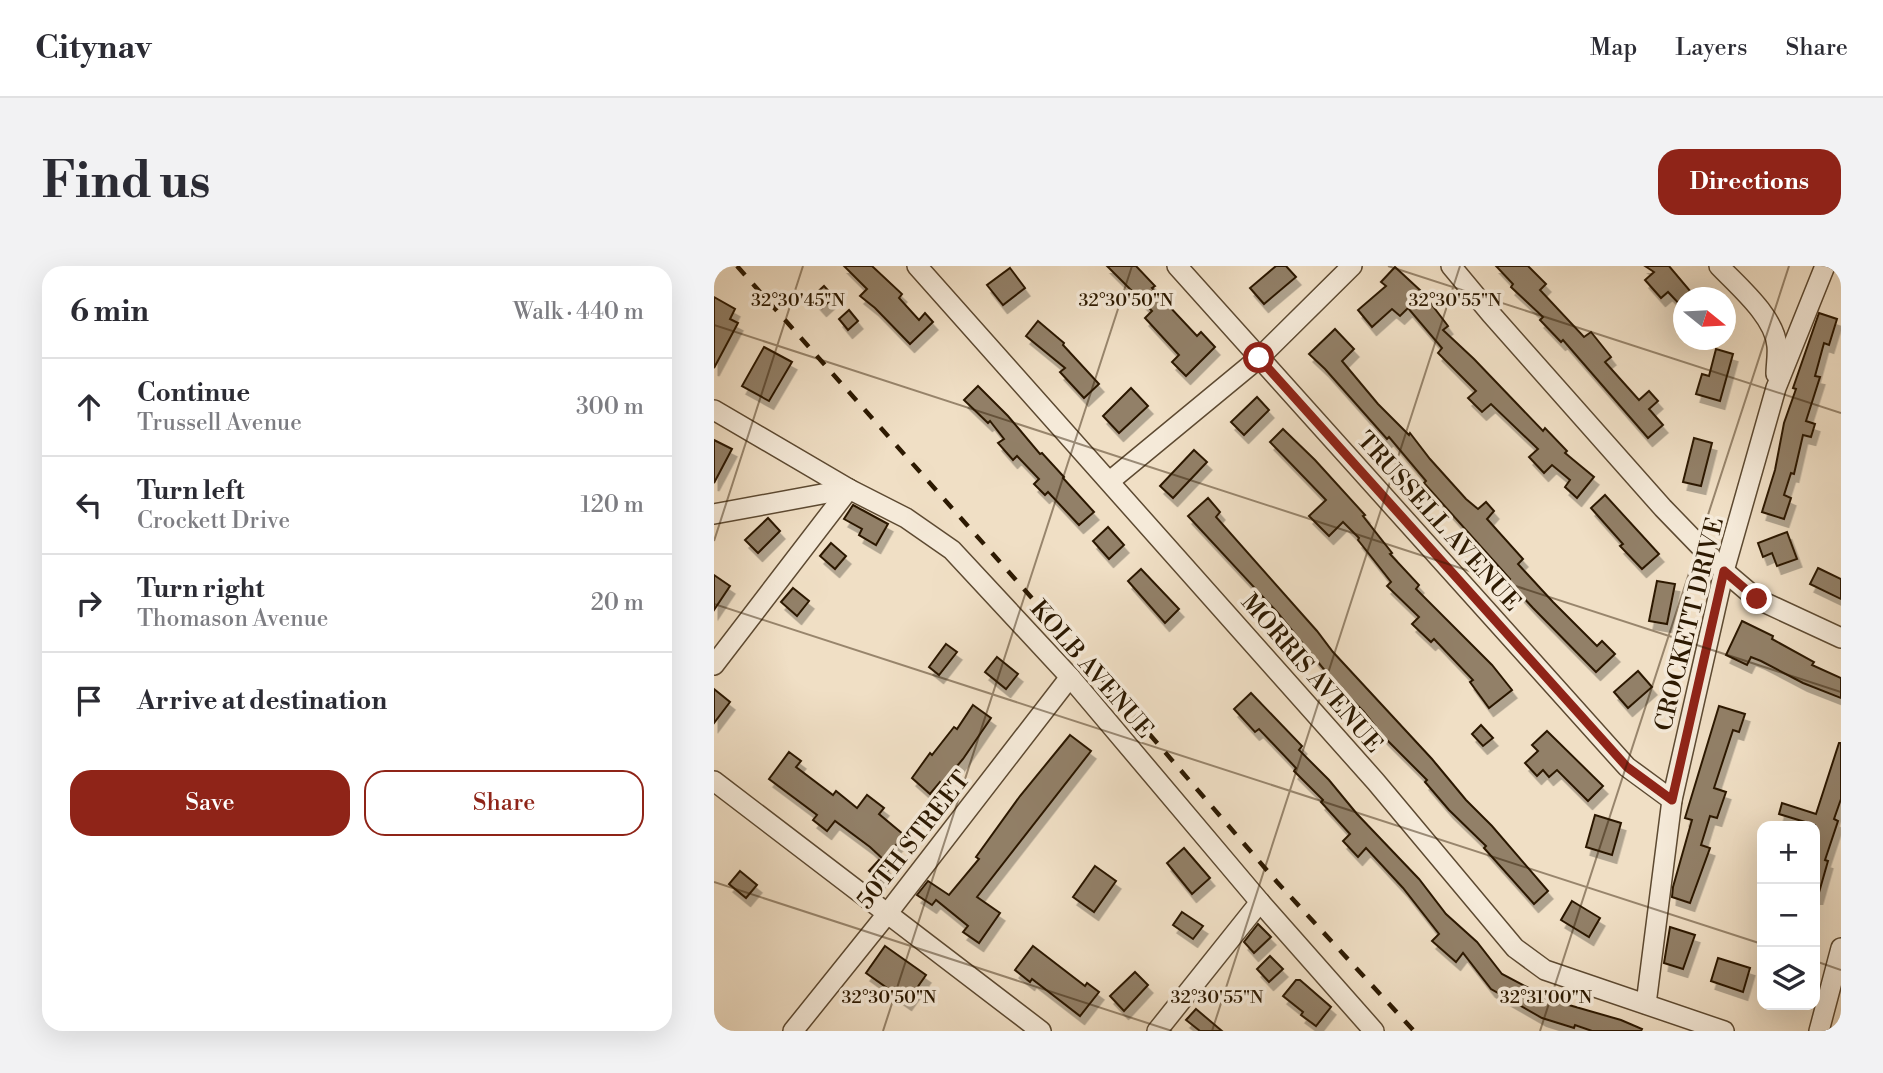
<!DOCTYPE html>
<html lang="en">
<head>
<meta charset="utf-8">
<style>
  body { margin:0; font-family:"Libre Bodoni",serif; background:#f2f2f3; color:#2b2b33 }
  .controls { position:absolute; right:21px; bottom:21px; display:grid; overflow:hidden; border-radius:14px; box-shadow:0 7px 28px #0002 }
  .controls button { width:63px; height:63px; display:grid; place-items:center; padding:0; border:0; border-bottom:2px solid #e1e1e2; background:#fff; color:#2b2b33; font:35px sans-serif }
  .compass { position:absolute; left:959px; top:21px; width:63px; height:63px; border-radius:50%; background:#fff; box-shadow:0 7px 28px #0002; rotate:108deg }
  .stop { position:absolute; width:21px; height:21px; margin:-16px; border:5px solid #8f2418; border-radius:50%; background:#fff }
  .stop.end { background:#8f2418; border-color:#fff; box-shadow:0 2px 7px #0008 }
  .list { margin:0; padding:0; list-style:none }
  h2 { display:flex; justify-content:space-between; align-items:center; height:91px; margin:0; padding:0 28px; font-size:30px }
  h2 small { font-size:23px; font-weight:400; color:#7c7c81 }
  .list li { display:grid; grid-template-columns:46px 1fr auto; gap:21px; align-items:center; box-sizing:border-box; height:98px; padding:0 28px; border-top:2px solid #e1e1e2 }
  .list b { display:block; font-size:26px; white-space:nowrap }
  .list p { margin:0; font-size:23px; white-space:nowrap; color:#7c7c81 }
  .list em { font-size:23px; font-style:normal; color:#7c7c81 }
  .actions { display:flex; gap:14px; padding:21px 28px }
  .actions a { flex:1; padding:16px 0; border:2px solid #8f2418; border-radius:21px; text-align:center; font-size:24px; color:#8f2418 }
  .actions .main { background:#8f2418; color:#fff }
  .icon { flex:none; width:38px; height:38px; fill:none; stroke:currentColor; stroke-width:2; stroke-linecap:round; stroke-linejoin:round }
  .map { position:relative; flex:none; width:1127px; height:765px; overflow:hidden; border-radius:21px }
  header { display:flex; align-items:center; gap:42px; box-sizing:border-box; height:98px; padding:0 35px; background:#fff; border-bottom:2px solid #e1e1e2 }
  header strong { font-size:33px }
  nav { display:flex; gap:38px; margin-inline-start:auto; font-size:24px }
  .intro { display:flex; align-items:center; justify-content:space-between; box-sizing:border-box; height:168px; padding:0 42px }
  h1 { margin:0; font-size:49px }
  .button { padding:18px 32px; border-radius:21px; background:#8f2418; color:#fff; font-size:24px; font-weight:700 }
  main { display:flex; gap:42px; padding:0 42px }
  aside { flex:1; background:#fff; border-radius:21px; box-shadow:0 7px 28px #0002 }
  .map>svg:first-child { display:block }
  .building { fill:#928067; stroke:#2c1901; stroke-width:2; filter:url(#shadow) }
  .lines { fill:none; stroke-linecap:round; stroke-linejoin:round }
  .minor-casing { stroke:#5d4a32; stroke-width:22 }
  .minor { stroke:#f5ead9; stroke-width:19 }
  .rail { stroke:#2c1901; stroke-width:4.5; stroke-dasharray:12 12; stroke-linecap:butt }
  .route { stroke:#8f2418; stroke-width:9 }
  .ticks { fill:none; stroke:#2c1901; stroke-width:2; stroke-opacity:0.45 }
  .labels { text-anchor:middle; stroke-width:7; stroke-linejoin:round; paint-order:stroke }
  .street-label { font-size:24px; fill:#2c1901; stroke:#f5ead9 }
  .ticks-label { font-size:18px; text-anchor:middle; fill:#2c1901; stroke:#f5ead9; stroke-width:7; stroke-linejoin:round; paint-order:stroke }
</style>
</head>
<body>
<header>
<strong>Citynav</strong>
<nav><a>Map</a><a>Layers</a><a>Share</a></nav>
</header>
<div class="intro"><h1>Find us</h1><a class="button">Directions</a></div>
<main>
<aside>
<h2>6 min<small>Walk · 440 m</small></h2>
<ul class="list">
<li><svg class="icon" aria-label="ahead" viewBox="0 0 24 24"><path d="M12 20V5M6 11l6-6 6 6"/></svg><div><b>Continue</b><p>Trussell Avenue</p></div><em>300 m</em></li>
<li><svg class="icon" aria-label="left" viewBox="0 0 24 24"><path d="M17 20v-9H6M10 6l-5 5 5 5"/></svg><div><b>Turn left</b><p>Crockett Drive</p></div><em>120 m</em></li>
<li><svg class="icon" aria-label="right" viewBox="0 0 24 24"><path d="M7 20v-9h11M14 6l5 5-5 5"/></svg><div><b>Turn right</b><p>Thomason Avenue</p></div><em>20 m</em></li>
<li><svg class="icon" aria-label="arrive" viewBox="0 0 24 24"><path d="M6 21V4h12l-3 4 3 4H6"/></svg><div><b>Arrive at destination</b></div></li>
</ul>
<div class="actions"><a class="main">Save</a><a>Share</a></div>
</aside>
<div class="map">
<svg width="1127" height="765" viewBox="0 0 1127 765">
  <defs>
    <filter id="shadow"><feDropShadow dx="4.5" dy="8" stdDeviation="0" flood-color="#0004"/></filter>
  </defs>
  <rect width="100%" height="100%" fill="#f0dfc5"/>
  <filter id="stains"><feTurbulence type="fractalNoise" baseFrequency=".00286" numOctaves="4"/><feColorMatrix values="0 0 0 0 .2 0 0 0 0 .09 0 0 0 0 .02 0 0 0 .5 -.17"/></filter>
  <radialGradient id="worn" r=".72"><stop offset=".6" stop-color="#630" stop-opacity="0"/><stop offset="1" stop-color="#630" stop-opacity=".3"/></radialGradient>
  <g class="building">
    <polygon points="130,0 158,0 188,28 185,32 205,54 211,47 219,56 196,78 161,42 146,30 153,23"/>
    <polygon points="393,0 422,0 441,20 438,22 483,70 487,66 501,81 472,110 458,96 465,89 431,52 438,45"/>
    <polygon points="562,0 572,0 582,11 550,38 536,22"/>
    <polygon points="782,0 814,0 832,18 826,24 870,71 877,66 897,91 891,96 925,134 935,125 944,135 935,143 949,159 934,172 849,74 847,76 826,54 829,51 797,21 799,18"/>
    <polygon points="931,0 955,0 982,32 970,32 970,43 954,26 947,32 931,14 940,6"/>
    <polygon points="681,1 708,26 734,60 729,64 760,93 829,165 831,162 853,185 851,187 880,211 863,232 851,221 856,214 838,199 830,207 815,191 824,183 777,138 768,146 754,132 762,125 724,87 728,82 694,42 686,50 678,43 658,61 644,44 672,20 667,16"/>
    <polygon points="296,2 311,22 289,39 273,19"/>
    <polygon points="110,20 120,31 108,42 98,31"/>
    <polygon points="0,31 21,43 16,53 24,57 0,102"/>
    <polygon points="135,44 144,55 134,64 125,53"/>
    <polygon points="1105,47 1123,53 1115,79 1110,77 1101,110 1106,111 1092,155 1101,158 1097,171 1089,169 1080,208 1077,207 1070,229 1077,232 1070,253 1048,246 1061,204 1070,157 1082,123 1079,122"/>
    <polygon points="324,55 350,77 349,79 385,118 370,132 346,106 351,102 312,70"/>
    <polygon points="621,63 640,83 628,95 664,138 695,169 696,167 716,193 752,233 764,243 772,236 780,245 773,253 809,293 804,298 839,336 883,380 888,375 901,388 882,406 819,342 794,315 796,313 710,217 712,215 675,171 673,173 611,103 595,88"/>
    <polygon points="50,81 78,96 55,135 28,120"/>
    <polygon points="1002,83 1019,88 1006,135 982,128 988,108 995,110"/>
    <polygon points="264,120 294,150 326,188 328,187 350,211 349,212 380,246 365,259 334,226 331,229 320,218 325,213 303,190 299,194 284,177 290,173 276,155 274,157 250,134"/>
    <polygon points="417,122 434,140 405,167 389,150"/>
    <polygon points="543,131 555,144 530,169 517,156"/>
    <polygon points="569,163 601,194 651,249 649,250 678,287 676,288 705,319 702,323 778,399 798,424 775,442 756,416 759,414 720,373 717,376 698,358 705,351 673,320 677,316 644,274 645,272 629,256 615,270 595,250 612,234 556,176"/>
    <polygon points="980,172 998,177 987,220 969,216"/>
    <polygon points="0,174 18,183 0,217"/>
    <polygon points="480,184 493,196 459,232 446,220"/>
    <polygon points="891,229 945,288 928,303 906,280 909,278 877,242"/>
    <polygon points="494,232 506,246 502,251 603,365 619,386 718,493 752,534 778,560 834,625 820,638 770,582 772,580 735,544 711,516 713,514 670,471 650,446 617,412 563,346 474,250"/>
    <polygon points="139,239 174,258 162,279 145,269 148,263 130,253"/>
    <polygon points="54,252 66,265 44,287 31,274"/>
    <polygon points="394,261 410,279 395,293 379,275"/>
    <polygon points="1073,266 1083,293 1063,300 1058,287 1049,291 1044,277"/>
    <polygon points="117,277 132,290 121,303 106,290"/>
    <polygon points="1104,302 1127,313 1127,333 1096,318"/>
    <polygon points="427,303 465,343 451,357 414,315"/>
    <polygon points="0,309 16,320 0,344"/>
    <polygon points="943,315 961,318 953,358 935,355"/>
    <polygon points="79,322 95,335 83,350 67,336"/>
    <polygon points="1028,355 1059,370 1058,373 1100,396 1098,399 1127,412 1127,432 1089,417 1047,395 1037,391 1033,399 1012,389"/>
    <polygon points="232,378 243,386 225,409 215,401"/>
    <polygon points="283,391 304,408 292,423 271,406"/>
    <polygon points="924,405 938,421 914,442 900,426"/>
    <polygon points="0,423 16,436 0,457"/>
    <polygon points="537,427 588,480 585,484 615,514 643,548 705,613 732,648 763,676 788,708 828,729 827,731 907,754 928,763 927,765 878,765 861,759 860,762 828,752 777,723 749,687 742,696 718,675 725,668 689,622 652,582 644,591 629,575 636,568 607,536 609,534 580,505 582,502 545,463 541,466 520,443"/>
    <polygon points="259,439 277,452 249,493 228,518 226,516 216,528 198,512 216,487 218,489 240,461 243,463"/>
    <polygon points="1005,440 1031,448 1025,466 1019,464 1000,522 1012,526 1003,552 996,550 987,579 996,582 976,637 958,631 959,621 978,554 971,552"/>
    <polygon points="767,459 779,472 769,480 758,468"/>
    <polygon points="833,465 889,520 874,535 843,504 835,511 829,504 823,510 811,497 824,485 818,479"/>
    <polygon points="356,469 377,485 263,631 286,647 265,677 249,666 254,660 222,634 218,639 203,629 214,615 235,629 265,593 262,591 306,530"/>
    <polygon points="1125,477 1127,477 1127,533 1120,553 1124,555 1111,594 1114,595 1104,630 1101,630 1101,559 1065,548 1068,537 1102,548"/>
    <polygon points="75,486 87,495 82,501 119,529 122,525 143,542 153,529 170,542 165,548 190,569 170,594 156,581 121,555 113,565 99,554 103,549 55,513"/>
    <polygon points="881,549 907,557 898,589 872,581"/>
    <polygon points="470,582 496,612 478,628 453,597"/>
    <polygon points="165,594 175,603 166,614 155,605"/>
    <polygon points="381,600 402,615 380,646 359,631"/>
    <polygon points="26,605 43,619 32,632 15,618"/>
    <polygon points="858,635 886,652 875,671 847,654"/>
    <polygon points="468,646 489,660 479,673 459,659"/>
    <polygon points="544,658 557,671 540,687 530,676"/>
    <polygon points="956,661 981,669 969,703 950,697"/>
    <polygon points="171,680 212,709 193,736 152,707"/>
    <polygon points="319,680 371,720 373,717 385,726 366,750 318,713 316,716 301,704"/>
    <polygon points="556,690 569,703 555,716 543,703"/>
    <polygon points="1004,692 1036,702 1029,726 997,715"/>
    <polygon points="421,706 434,719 410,745 396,730"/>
    <polygon points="582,714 586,714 617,741 602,760 587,749 589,746 569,730"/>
    <polygon points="482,743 508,765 486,765 472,754"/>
  </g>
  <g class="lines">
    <g class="minor-casing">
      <g id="minor">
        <polyline points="203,0 662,516 801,682 831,704 1010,765"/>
        <polyline points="463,0 913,501 958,534"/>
        <polyline points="737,0 777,48 949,242 1010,305 1043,333 1127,372"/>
        <path d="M1005,0C1024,20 1061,51 1063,80C1064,89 1062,99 1062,108"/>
        <polyline points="0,144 135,223 192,252 238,284 356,411 546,636 660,765"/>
        <polyline points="396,215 545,92 638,0"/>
        <polyline points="0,248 135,223"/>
        <polyline points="0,399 135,223"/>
        <polyline points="0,515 327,765"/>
        <polyline points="932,738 958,534 1010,305 1062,122 1111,0"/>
        <polyline points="79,765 173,648 356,411"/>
        <polyline points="443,765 546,636"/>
        <polyline points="1105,765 1127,682"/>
      </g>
    </g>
    <use href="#minor" class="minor"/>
    <polyline class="rail" points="23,0 325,340 563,616 700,765"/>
  </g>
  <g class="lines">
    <polyline class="route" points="545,92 913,501 958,534 1010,305 1043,333"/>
  </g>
  <path class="ticks" d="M674,0L1127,147M0,59L1127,426M0,275L89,0M0,338L1048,678M0,616L458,765M1101,695L1127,704M169,765L418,0M498,765L746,0M826,765L1075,0"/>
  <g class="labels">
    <g class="street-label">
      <text transform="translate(725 255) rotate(48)" y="8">TRUSSELL AVENUE</text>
      <text transform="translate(975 358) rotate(-76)" y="8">CROCKETT DRIVE</text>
      <text transform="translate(378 403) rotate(49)" y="8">KOLB AVENUE</text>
      <text transform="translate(598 407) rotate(49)" y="8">MORRIS AVENUE</text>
      <text transform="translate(199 574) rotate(-52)" y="8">50TH STREET</text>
    </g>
  </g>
  <g class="ticks-label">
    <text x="84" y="40">32°30'45"N</text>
    <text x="412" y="40">32°30'50"N</text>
    <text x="741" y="40">32°30'55"N</text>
    <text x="175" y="737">32°30'50"N</text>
    <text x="503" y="737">32°30'55"N</text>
    <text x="832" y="737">32°31'00"N</text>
  </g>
  <rect width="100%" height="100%" filter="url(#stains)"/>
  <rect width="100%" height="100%" fill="url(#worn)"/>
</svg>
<div class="controls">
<button>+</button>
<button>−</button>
<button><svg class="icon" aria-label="layers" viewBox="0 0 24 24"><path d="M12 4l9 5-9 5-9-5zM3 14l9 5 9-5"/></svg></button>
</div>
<svg class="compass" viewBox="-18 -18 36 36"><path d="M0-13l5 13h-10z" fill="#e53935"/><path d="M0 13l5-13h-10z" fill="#7c7c81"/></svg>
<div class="stop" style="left:545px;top:92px"></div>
<div class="stop end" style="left:1043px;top:333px"></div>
</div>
</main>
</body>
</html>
